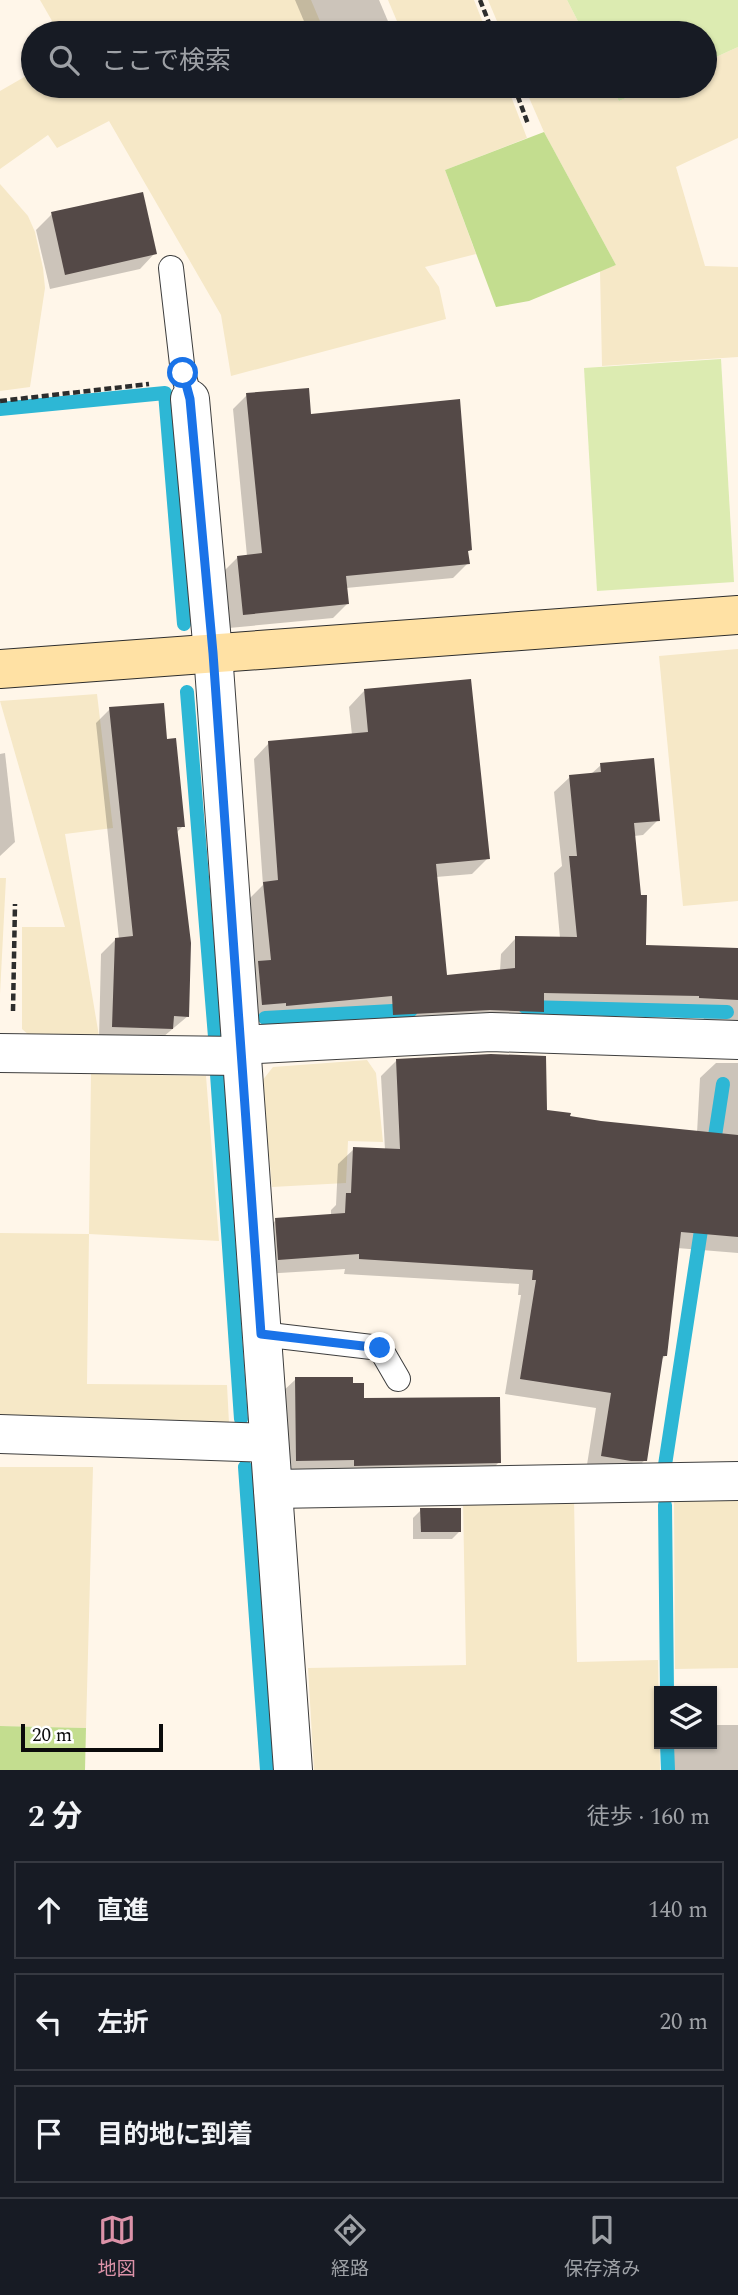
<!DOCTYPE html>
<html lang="ja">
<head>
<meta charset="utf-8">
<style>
  body { margin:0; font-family:Spectral,"Noto Sans JP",serif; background:#242831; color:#f1f3f6 }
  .controls { position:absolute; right:21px; bottom:21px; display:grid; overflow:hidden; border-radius:0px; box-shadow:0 2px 5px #0004 }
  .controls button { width:63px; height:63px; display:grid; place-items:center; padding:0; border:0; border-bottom:2px solid #363941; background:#171b24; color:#f1f3f6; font:35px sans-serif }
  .scale { position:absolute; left:21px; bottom:18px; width:142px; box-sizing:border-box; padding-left:7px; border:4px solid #0b0b0b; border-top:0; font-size:19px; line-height:24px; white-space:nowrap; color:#0b0b0b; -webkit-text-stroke:5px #fff; paint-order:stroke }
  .stop { position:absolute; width:21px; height:21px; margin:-16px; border:5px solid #1a73e8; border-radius:50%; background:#fff }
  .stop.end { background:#1a73e8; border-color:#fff; box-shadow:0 2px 7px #0008 }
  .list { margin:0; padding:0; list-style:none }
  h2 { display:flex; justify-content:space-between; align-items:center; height:91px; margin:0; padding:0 28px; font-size:30px }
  h2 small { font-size:23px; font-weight:400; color:#9ea1a6 }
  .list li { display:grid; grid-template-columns:46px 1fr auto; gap:21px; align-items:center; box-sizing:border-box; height:98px; margin:0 14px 14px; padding:0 14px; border:2px solid #363941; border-radius:0px }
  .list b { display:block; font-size:26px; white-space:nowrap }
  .list em { font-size:23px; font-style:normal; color:#9ea1a6 }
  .icon { flex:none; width:38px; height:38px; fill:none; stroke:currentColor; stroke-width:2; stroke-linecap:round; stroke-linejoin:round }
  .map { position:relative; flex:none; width:738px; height:1770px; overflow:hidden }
  .search { position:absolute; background:#171b24; box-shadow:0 2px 5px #0004; left:21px; right:21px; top:21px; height:77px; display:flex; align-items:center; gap:18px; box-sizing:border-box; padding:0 24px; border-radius:38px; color:#9ea1a6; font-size:26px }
  .sheet { height:427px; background:#171b24 }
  nav { display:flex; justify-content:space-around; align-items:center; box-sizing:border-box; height:98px; border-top:2px solid #363941; background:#171b24; font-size:19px; color:#9ea1a6 }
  nav a { display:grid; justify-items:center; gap:4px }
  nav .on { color:#dc92a8 }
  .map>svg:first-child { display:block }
  .farmland { fill:#f6e8c7 }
  .green { fill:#dcebb1 }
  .forest { fill:#c3dd8f }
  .shadow { fill:#0003 }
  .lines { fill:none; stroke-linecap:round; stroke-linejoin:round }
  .stream { stroke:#2db7d5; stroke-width:14 }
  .building { fill:#544947 }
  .lane-casing { stroke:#3e3e3e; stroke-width:26 }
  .street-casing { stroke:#3e3e3e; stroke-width:40 }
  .secondary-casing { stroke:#2d2d2d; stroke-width:40 }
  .path { stroke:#2d2d2d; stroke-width:4.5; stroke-dasharray:7 3.5; stroke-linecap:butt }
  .lane { stroke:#fff; stroke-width:24 }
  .street { stroke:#fff; stroke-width:38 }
  .secondary { stroke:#ffe1a4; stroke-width:38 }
  .route { stroke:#1a73e8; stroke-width:9 }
</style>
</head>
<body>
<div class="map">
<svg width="738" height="1770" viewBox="0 0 738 1770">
  <rect width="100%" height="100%" fill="#fff6e9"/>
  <g class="farmland">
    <polygon points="40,0 311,0 325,33 59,33"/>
    <polygon points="388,0 474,0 487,33 402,33"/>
    <polygon points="488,0 567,0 584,33 502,33"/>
    <polygon points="738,47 738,138 676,167 705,266 738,267 738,357 602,366 600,271 616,265 544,132 524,86 611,86 619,101 653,86 705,86 705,62"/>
    <polygon points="33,72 33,86 347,86 349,89 358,86 507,86 527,138 445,170 476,254 425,267 439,287 446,319 231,376 221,315 109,121 57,148 48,135 0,169 0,91"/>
    <polygon points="0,184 28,216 35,232 43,268 45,288 30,387 0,391"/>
    <polygon points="738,649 738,901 683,906 659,656"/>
    <polygon points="97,694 113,828 65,834 100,1042 36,1041 22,1029 22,927 65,927 0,701"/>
    <polygon points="0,878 6,878 0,994"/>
    <polygon points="367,1060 376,1073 383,1142 348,1141 346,1183 272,1187 262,1081 273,1067"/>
    <polygon points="91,1074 206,1076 219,1241 89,1234 87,1384 227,1385 229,1423 0,1420 0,1233 89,1234"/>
    <polygon points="0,1467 93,1467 86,1728 0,1726"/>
    <polygon points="674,1497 738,1497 738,1668 675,1669"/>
    <polygon points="574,1498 577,1662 658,1660 660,1770 314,1770 308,1668 466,1665 463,1501"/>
  </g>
  <g class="green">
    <polygon points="567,0 738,0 738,47 705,62 705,33 584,33"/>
    <polygon points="611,86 653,86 619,101"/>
    <polygon points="721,359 734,582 597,591 584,368"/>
  </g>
  <g class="forest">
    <polygon points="544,132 616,265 529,301 496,307 445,170"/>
    <polygon points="0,1726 86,1728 85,1770 0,1770"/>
  </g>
  <g class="shadow">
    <polygon points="295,0 379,0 393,33 309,33"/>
    <polygon points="331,86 355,86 335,94"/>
    <polygon points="52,214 155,253 140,269 50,289 36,230"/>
    <polygon points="247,395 309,416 470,550 466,553 468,563 453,578 346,588 347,604 333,618 229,628 223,572 238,557 247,556 233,409"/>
    <polygon points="364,691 488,858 472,874 436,877 445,977 500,971 501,954 516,938 560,938 554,873 562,866 554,792 570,777 591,774 601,765 658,820 643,835 634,836 644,946 738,950 738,1041 703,1032 704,1014 685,1013 685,1010 543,1008 543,1011 527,1027 379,1030 378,1011 271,1021 271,1018 248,1020 244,978 255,966 249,899 263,885 254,759 269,743 352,735 349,707"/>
    <polygon points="110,709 166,740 183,826 176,833 188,1016 157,1042 99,1040 101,954 115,940 119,939 96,723"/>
    <polygon points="5,753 15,842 0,856 0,754"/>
    <polygon points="396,1061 568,1118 697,1133 700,1078 716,1063 738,1063 738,1253 677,1248 666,1355 661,1360 645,1460 629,1475 586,1471 596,1408 505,1394 521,1295 518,1295 519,1284 344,1274 345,1269 263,1274 261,1235 276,1220 331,1216 331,1210 336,1205 338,1164 354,1149 385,1150 381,1076"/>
    <polygon points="296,1379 351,1385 363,1400 499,1462 485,1477 282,1474 281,1393"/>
    <polygon points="421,1510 460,1531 452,1539 413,1539 413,1518"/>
    <polygon points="712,1725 738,1725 738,1770 670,1770 670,1744 712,1744"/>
  </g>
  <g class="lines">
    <g class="stream">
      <polyline points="0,409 165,393 184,624"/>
      <polyline points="187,692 215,1037"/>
      <polyline points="525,1007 727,1012"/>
      <polyline points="265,1018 411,1010"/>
      <polyline points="217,1074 241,1419"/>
      <polyline points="713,1149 723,1084"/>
      <polyline points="665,1465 703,1217"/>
      <polyline points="245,1467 267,1770"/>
      <polyline points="665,1505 667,1691"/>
      <polyline points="667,1744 668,1770"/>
    </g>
  </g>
  <g class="building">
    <polygon points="143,192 157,254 65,275 51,212"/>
    <polygon points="309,388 311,414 460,399 472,550 468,551 470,564 346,576 349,604 243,615 237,556 262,553 246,393"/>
    <polygon points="471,679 490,859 436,864 447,975 515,968 515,936 577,937 569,856 577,856 569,775 601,772 600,763 654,758 660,821 634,823 641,895 647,895 646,945 738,948 738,1000 699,998 699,996 544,993 544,1012 490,1010 393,1015 392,996 286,1006 286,1003 262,1005 258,961 271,960 263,882 278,880 268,741 368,732 364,689"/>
    <polygon points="164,703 167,739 176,738 185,827 177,827 191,943 189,1017 174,1016 173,1029 112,1027 115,938 133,936 109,707"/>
    <polygon points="491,1054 546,1056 547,1110 571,1113 570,1116 601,1121 738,1135 738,1237 681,1232 667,1356 663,1356 647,1461 631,1461 601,1456 611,1393 520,1379 536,1280 532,1280 533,1270 359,1259 359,1254 278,1260 275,1218 345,1213 346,1193 351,1193 353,1147 400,1149 396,1059"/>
    <polygon points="295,1377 353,1377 353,1383 364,1383 364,1398 500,1397 501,1463 354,1466 354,1460 296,1461"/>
    <polygon points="420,1508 461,1508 461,1532 421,1532"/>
  </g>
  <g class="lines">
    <g class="lane-casing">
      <g id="lane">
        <polyline points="171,268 183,373 190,399"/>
        <polyline points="261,1334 380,1348 398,1379"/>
      </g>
    </g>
    <g class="street-casing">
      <g id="street">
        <polyline points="190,399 213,653 293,1770"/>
        <polyline points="239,1045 491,1032 738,1040"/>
        <polyline points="0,1053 241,1056"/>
        <polyline points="0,1434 269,1443"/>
        <polyline points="273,1489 738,1481"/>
      </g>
    </g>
    <g class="secondary-casing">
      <polyline id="secondary" points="0,669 738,615"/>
    </g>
    <g class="path">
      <polyline points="480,0 493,33"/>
      <polyline points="514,86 528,124"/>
      <polyline points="0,401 149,384"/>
      <polyline points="13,1011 15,904"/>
    </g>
    <use href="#lane" class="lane"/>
    <use href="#street" class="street"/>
    <use href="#secondary" class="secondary"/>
  </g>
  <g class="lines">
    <polyline class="route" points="183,373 190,399 213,653 261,1334 380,1348"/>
  </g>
</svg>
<div class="controls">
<button><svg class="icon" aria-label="layers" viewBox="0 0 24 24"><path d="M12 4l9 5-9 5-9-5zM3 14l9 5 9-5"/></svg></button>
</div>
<div class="scale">20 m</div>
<div class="stop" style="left:183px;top:373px"></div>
<div class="stop end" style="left:380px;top:1348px"></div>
<div class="search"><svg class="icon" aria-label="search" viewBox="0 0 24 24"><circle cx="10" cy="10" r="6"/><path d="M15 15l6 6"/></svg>ここで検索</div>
</div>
<section class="sheet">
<h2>2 分<small>徒歩 · 160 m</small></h2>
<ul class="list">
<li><svg class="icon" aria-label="ahead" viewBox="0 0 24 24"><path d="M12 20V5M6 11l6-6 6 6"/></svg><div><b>直進</b></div><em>140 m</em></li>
<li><svg class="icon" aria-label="left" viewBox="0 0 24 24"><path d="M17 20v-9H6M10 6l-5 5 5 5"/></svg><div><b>左折</b></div><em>20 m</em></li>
<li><svg class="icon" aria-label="arrive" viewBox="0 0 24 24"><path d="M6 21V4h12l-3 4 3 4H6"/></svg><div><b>目的地に到着</b></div></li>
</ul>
</section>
<nav>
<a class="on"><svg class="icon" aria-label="map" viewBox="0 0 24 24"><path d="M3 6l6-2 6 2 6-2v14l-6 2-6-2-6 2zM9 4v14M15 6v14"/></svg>地図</a>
<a><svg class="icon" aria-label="directions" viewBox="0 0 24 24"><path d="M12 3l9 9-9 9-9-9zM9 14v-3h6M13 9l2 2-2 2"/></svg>経路</a>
<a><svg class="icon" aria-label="saved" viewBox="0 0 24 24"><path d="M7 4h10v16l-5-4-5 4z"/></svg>保存済み</a>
</nav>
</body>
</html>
